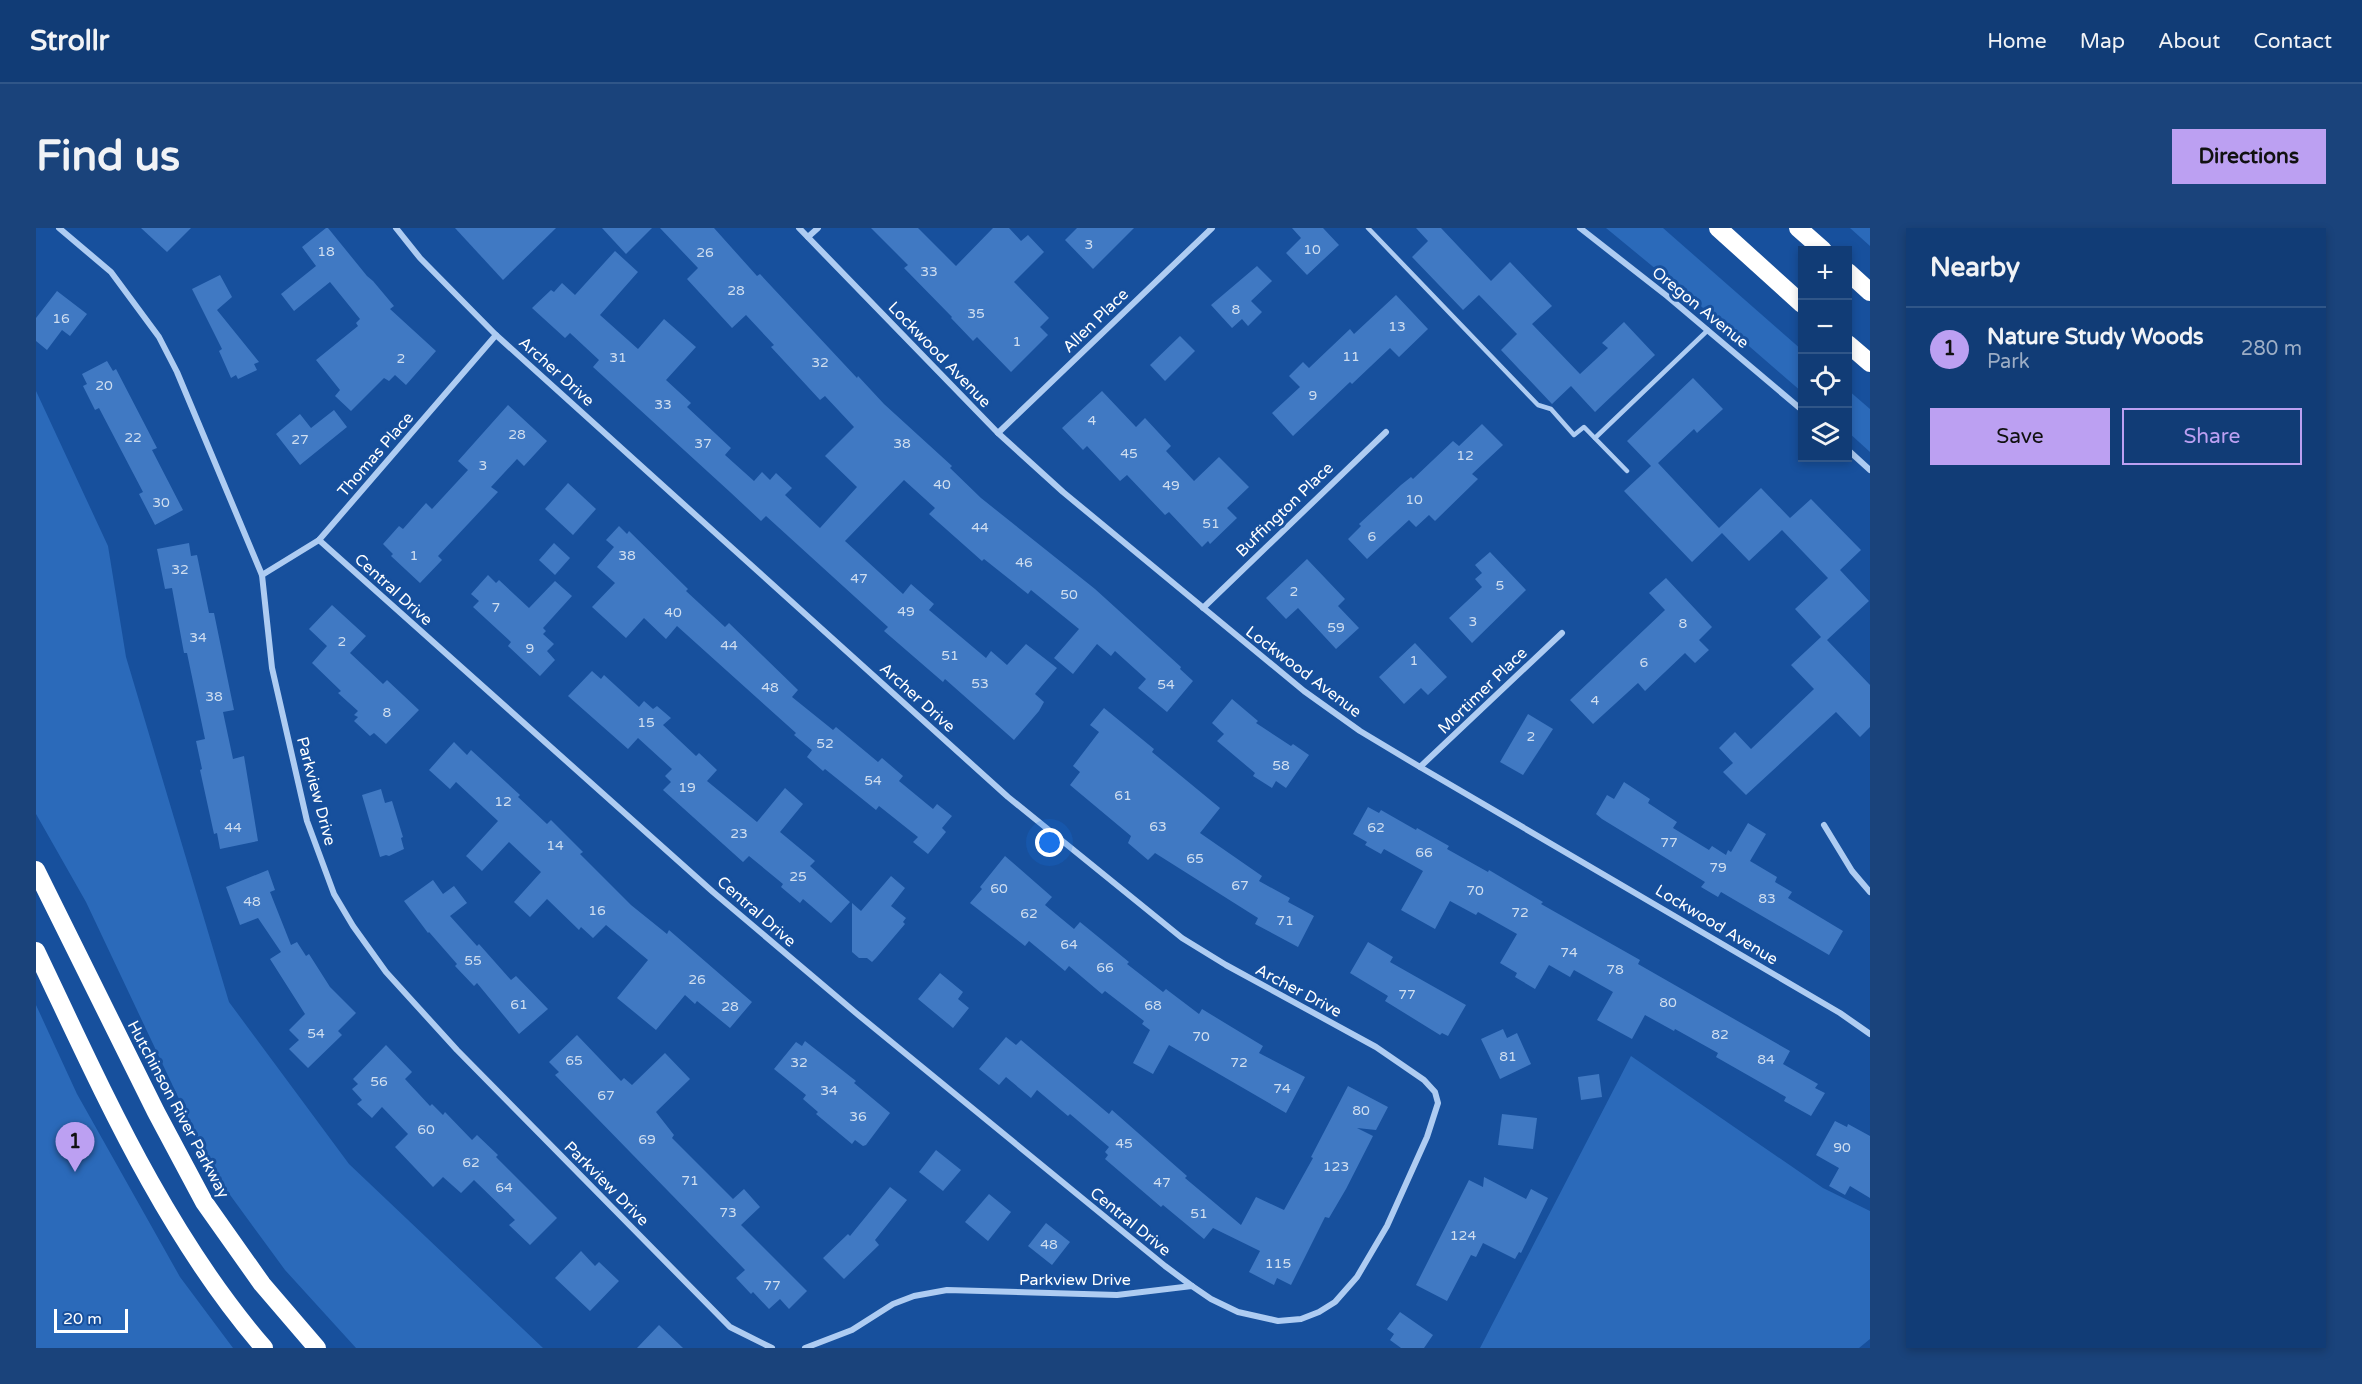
<!DOCTYPE html>
<html lang="en">
<head>
<meta charset="utf-8">
<style>
  body { margin:0; font-family:"Varela Round",sans-serif; background:#1a437b; color:#f1f3f6 }
  .controls { position:absolute; right:18px; top:18px; display:grid; overflow:hidden; border-radius:0px; box-shadow:0 3px 9px #0003 }
  .controls button { width:54px; height:54px; display:grid; place-items:center; padding:0; border:0; border-bottom:2px solid #305688; background:#113c76; color:#f1f3f6; font:30px sans-serif }
  .scale { position:absolute; left:18px; bottom:15px; width:74px; box-sizing:border-box; padding-left:6px; border:3px solid #fff; border-top:0; font-size:16px; line-height:21px; white-space:nowrap; color:#fff; -webkit-text-stroke:4px #17509d; paint-order:stroke }
  .you { position:absolute; left:1014px; top:615px; width:21px; height:21px; margin:-15px; border:4px solid #fff; border-radius:50%; background:#1a73e8; box-shadow:0 0 0 9px #1a73e833 }
  .badge { display:grid; place-items:center; width:39px; height:39px; border-radius:50%; background:#bca0f2; color:#111; font-size:20px; font-weight:700 }
  .pin { position:absolute; translate:-50% -50px; filter:drop-shadow(0 2px 3px #0008) }
  .pin::after { content:''; position:absolute; top:32px; width:21px; height:18px; background:inherit; clip-path:polygon(0 0,100% 0,50% 100%) }
  .list { margin:0; padding:0; list-style:none }
  h2 { display:flex; justify-content:space-between; align-items:center; height:78px; margin:0; padding:0 24px; font-size:26px }
  h2 small { font-size:20px; font-weight:400; color:#9cadc5 }
  .list li { display:grid; grid-template-columns:39px 1fr auto; gap:18px; align-items:center; box-sizing:border-box; height:84px; padding:0 24px; border-top:2px solid #305688 }
  .list b { display:block; font-size:22px; white-space:nowrap }
  .list p { margin:0; font-size:20px; white-space:nowrap; color:#9cadc5 }
  .list em { font-size:20px; font-style:normal; color:#9cadc5 }
  .actions { display:flex; gap:12px; padding:18px 24px }
  .actions a { flex:1; padding:14px 0; border:2px solid #bca0f2; border-radius:0px; text-align:center; font-size:21px; color:#bca0f2 }
  .actions .main { background:#bca0f2; color:#111 }
  .icon { flex:none; width:33px; height:33px; fill:none; stroke:currentColor; stroke-width:2; stroke-linecap:round; stroke-linejoin:round }
  .map { position:relative; flex:none; width:1834px; height:1120px; overflow:hidden; border-radius:0px }
  header { display:flex; align-items:center; gap:36px; box-sizing:border-box; height:84px; padding:0 30px; background:#113c76; border-bottom:2px solid #305688 }
  header strong { font-size:28px }
  nav { display:flex; gap:33px; margin-inline-start:auto; font-size:21px }
  .intro { display:flex; align-items:center; justify-content:space-between; box-sizing:border-box; height:144px; padding:0 36px }
  h1 { margin:0; font-size:42px }
  .button { padding:15px 27px; border-radius:0px; background:#bca0f2; color:#111; font-size:21px; font-weight:700 }
  main { display:flex; gap:36px; padding:0 36px }
  aside { flex:1; background:#113c76; border-radius:0px; box-shadow:0 3px 9px #0003 }
  .map>svg:first-child { display:block }
  .green { fill:#2b6aba }
  .building { fill:#4079c3 }
  .lines { fill:none; stroke-linecap:round; stroke-linejoin:round }
  .lane { stroke:#aeccf2; stroke-width:4.5 }
  .street { stroke:#aeccf2; stroke-width:6 }
  .highway { stroke:#fff; stroke-width:18 }
  .labels { text-anchor:middle; stroke-width:6; stroke-linejoin:round; paint-order:stroke }
  .number-label { font-size:14px; fill:#cfdef0 }
  .street-label { font-size:16px; fill:#fff; stroke:#17509d }
</style>
</head>
<body>
<header>
<strong>Strollr</strong>
<nav><a>Home</a><a>Map</a><a>About</a><a>Contact</a></nav>
</header>
<div class="intro"><h1>Find us</h1><a class="button">Directions</a></div>
<main>
<div class="map">
<svg width="1834" height="1120" viewBox="0 0 1834 1120">
  <rect width="100%" height="100%" fill="#17509d"/>
  <g class="green">
    <polygon points="1570,0 1627,0 1766,122 1766,164 1706,112"/>
    <polygon points="1814,0 1834,0 1834,18"/>
    <polygon points="1812,162 1834,181 1834,224 1812,204"/>
    <polygon points="0,163 72,318 90,429 193,774 313,936 507,1120 320,1120 249,1042 178,945 50,674 0,586"/>
    <polygon points="0,777 41,866 144,1049 197,1120 0,1120"/>
    <polygon points="1595,828 1787,960 1834,983 1834,1111 1823,1120 1444,1120"/>
  </g>
  <g class="building">
    <polygon points="105,0 155,0 131,24"/>
    <polygon points="290,0 292,0 331,48 337,53 358,78 354,81 400,123 370,157 359,147 353,153 348,150 315,183 299,168 304,162 280,132 322,98 320,95 324,91 294,54 258,83 245,66 280,38 266,19"/>
    <polygon points="419,0 520,0 467,52"/>
    <polygon points="566,0 616,0 590,26"/>
    <polygon points="624,0 678,0 721,48 724,46 821,150 822,148 848,176 916,238 914,240 945,270 1059,361 1145,439 1144,441 1157,453 1131,484 1102,460 1110,451 1079,423 1075,428 1061,416 1037,446 1018,430 1043,401 995,362 992,366 948,331 946,333 893,286 899,280 868,252 809,313 867,366 875,356 898,376 893,382 950,430 955,423 971,437 990,416 1021,440 999,466 1008,474 1003,483 978,512 909,451 907,454 848,403 852,399 730,288 725,293 694,264 557,139 563,132 534,105 529,110 496,80 515,62 518,64 526,55 539,67 579,23 602,44 564,87 602,121 628,91 660,119 630,152 655,175 651,179 695,220 689,227 718,253 726,244 734,252 740,245 756,260 749,267 784,300 821,259 789,228 818,199 789,168 784,172 735,119 738,117 710,87 696,100 651,51 662,40"/>
    <polygon points="835,0 882,0 920,38 957,0 973,0 985,13 992,7 1008,24 978,54 1013,90 1004,99 1012,107 975,144 941,109 937,113 915,90 916,89 868,40 872,37"/>
    <polygon points="1041,0 1098,0 1057,41 1029,12"/>
    <polygon points="1256,0 1287,0 1303,17 1271,47 1250,25 1265,10"/>
    <polygon points="1380,0 1405,0 1455,53 1474,34 1516,78 1496,96 1544,146 1572,120 1566,115 1588,94 1619,127 1559,184 1535,158 1516,176 1465,122 1481,106 1443,67 1427,82 1376,29 1392,13"/>
    <polygon points="1221,38 1236,53 1215,73 1226,84 1212,98 1206,91 1196,100 1175,77"/>
    <polygon points="184,47 196,69 181,82 223,134 218,136 221,142 202,151 200,147 195,150 183,123 186,121 156,61"/>
    <polygon points="21,63 51,86 34,108 26,102 11,122 0,113 0,90"/>
    <polygon points="1360,67 1392,101 1363,129 1354,120 1316,156 1314,154 1257,208 1236,185 1264,159 1253,148 1267,134 1273,140 1314,101 1318,106"/>
    <polygon points="1144,108 1159,123 1129,153 1114,137"/>
    <polygon points="71,133 77,143 80,141 121,220 116,222 147,282 119,297 103,266 107,264 63,180 59,182 47,158 51,156 46,146"/>
    <polygon points="1657,150 1687,181 1661,205 1658,201 1622,235 1683,300 1725,260 1754,290 1775,271 1825,322 1804,342 1833,373 1791,412 1834,457 1834,499 1824,509 1800,484 1710,567 1687,544 1697,535 1683,520 1699,504 1715,521 1778,461 1755,437 1785,409 1759,381 1792,350 1746,302 1713,333 1686,305 1656,334 1588,263 1615,238 1591,213"/>
    <polygon points="1066,163 1100,199 1109,190 1135,218 1130,223 1158,253 1183,229 1213,259 1191,280 1201,290 1174,316 1172,313 1166,319 1133,284 1129,287 1091,247 1084,253 1051,218 1047,222 1026,200"/>
    <polygon points="472,177 511,213 488,238 481,231 455,259 462,264 402,328 406,332 384,355 355,328 357,326 347,316 363,298 367,301 390,275 396,281 432,242 422,233"/>
    <polygon points="298,182 311,199 264,237 240,206 264,186 275,200"/>
    <polygon points="1446,196 1467,217 1436,246 1442,251 1399,293 1393,287 1380,299 1373,292 1331,331 1312,311 1325,298 1323,296 1365,257 1375,249 1377,251 1417,213 1423,218"/>
    <polygon points="532,255 560,281 537,307 509,281"/>
    <polygon points="583,298 591,306 593,303 652,361 650,363 689,399 693,395 762,462 756,469 797,502 800,499 842,534 846,530 867,548 863,553 897,581 901,576 916,588 906,600 910,604 892,626 877,614 882,609 843,578 840,582 789,541 787,543 771,529 776,522 758,507 760,505 641,398 630,411 608,390 590,410 556,379 579,355 561,339 578,319 570,312"/>
    <polygon points="153,315 155,328 161,327 173,385 178,385 198,482 187,484 197,531 208,528 222,613 184,621 181,605 178,606 164,542 166,541 160,513 169,511 151,425 148,425 136,360 129,361 121,321"/>
    <polygon points="518,315 534,330 519,347 503,332"/>
    <polygon points="1454,324 1490,362 1436,415 1413,390 1446,359 1439,351 1446,345 1439,337"/>
    <polygon points="1271,331 1309,371 1302,378 1323,400 1300,421 1262,380 1250,391 1230,370"/>
    <polygon points="452,347 460,355 463,352 493,380 519,353 536,368 507,400 510,403 507,406 518,416 511,423 519,432 504,448 472,418 475,414 437,379 443,373 435,366"/>
    <polygon points="1630,350 1676,399 1663,412 1673,422 1659,435 1649,425 1609,463 1602,455 1557,496 1534,472 1629,382 1613,365"/>
    <polygon points="296,377 330,408 314,425 347,456 351,452 383,482 350,516 338,505 334,508 318,493 322,489 318,487 322,483 302,465 305,463 276,435 291,418 273,401"/>
    <polygon points="1379,415 1411,449 1392,467 1385,460 1368,476 1343,449"/>
    <polygon points="556,443 565,451 568,447 603,479 608,473 617,481 621,478 635,490 627,497 660,528 663,525 681,542 671,553 721,594 749,560 767,576 744,604 779,633 774,638 814,674 795,695 767,671 764,675 745,659 747,656 713,628 707,634 627,562 635,554 629,548 636,541 602,510 592,521 532,468"/>
    <polygon points="1196,471 1222,493 1220,495 1255,518 1257,516 1273,527 1250,560 1240,553 1236,560 1217,548 1219,545 1181,513 1188,506 1176,495"/>
    <polygon points="1068,480 1118,521 1116,524 1184,580 1164,605 1226,648 1223,653 1254,670 1252,674 1278,688 1262,719 1219,696 1222,690 1119,625 1112,632 1092,615 1095,608 1034,557 1044,544 1037,538 1063,504 1054,497"/>
    <polygon points="1492,486 1517,501 1487,547 1464,534"/>
    <polygon points="418,514 431,527 435,522 484,567 482,569 511,596 515,592 547,624 544,626 595,677 631,706 633,702 716,774 694,800 661,773 659,776 649,767 620,802 581,770 612,732 570,697 557,710 545,699 543,702 511,671 494,689 478,674 505,644 473,614 446,643 430,628 462,593 420,554 414,561 393,542"/>
    <polygon points="1588,554 1614,571 1612,575 1641,594 1637,600 1673,622 1676,618 1690,627 1692,622 1695,624 1712,595 1730,606 1714,633 1741,649 1739,654 1756,664 1752,670 1807,703 1793,727 1685,664 1682,669 1665,659 1669,654 1566,591 1560,586 1571,567 1578,571"/>
    <polygon points="345,561 349,575 356,573 367,609 365,610 368,621 353,628 350,627 344,629 326,567"/>
    <polygon points="1332,579 1343,585 1345,582 1380,602 1381,600 1413,618 1411,621 1452,644 1453,642 1507,674 1505,676 1604,732 1602,736 1754,823 1747,836 1782,856 1779,860 1789,865 1775,888 1748,873 1750,869 1680,829 1682,825 1639,801 1638,803 1609,787 1596,811 1561,792 1577,764 1538,742 1534,749 1513,737 1499,761 1479,749 1481,745 1464,735 1481,706 1442,684 1440,687 1414,673 1399,701 1365,682 1387,643 1348,621 1345,626 1329,617 1331,614 1317,606"/>
    <polygon points="969,628 1016,669 1009,677 1038,701 1044,694 1093,734 1091,736 1127,764 1130,761 1163,786 1166,781 1189,795 1227,818 1223,825 1269,849 1250,885 1133,817 1117,846 1097,835 1114,802 1106,796 1108,793 1069,763 1066,766 1033,738 1029,743 993,713 989,718 934,675 946,661 944,659"/>
    <polygon points="232,642 239,662 234,664 255,717 261,714 270,728 273,726 294,759 320,785 302,803 306,807 272,840 253,821 263,812 253,802 269,786 234,731 245,724 222,690 204,697 190,659"/>
    <polygon points="855,648 869,660 855,678 870,690 867,694 869,696 840,730 836,734 831,730 823,730 816,724 816,675 825,683"/>
    <polygon points="397,652 407,666 418,658 431,675 414,688 441,718 443,716 475,752 480,748 512,781 483,806 441,755 438,758 419,738 421,736 393,704 392,705 368,673"/>
    <polygon points="1332,714 1357,729 1354,734 1430,777 1412,808 1406,805 1404,807 1349,773 1352,768 1314,745"/>
    <polygon points="904,745 927,764 922,771 933,780 917,800 882,771"/>
    <polygon points="1467,801 1471,810 1481,805 1495,836 1464,851 1445,811"/>
    <polygon points="541,807 585,853 588,850 596,857 629,825 654,851 620,884 638,907 636,910 697,971 708,961 724,979 705,997 771,1063 753,1081 744,1071 733,1081 717,1064 715,1066 700,1050 709,1042 519,847 523,844 513,834"/>
    <polygon points="970,809 980,817 985,812 1073,886 1076,882 1151,948 1149,950 1205,997 1220,969 1248,982 1277,930 1275,929 1312,858 1352,879 1340,902 1321,900 1337,908 1310,961 1293,990 1289,989 1255,1057 1241,1050 1238,1057 1213,1044 1224,1023 1177,1000 1168,1011 1127,977 1125,979 1069,931 1072,927 1069,924 1073,919 1034,886 1032,888 1001,862 995,870 970,849 963,857 943,841"/>
    <polygon points="769,813 820,853 818,855 854,885 830,917 827,918 819,912 816,916 780,886 782,884 767,871 770,867 738,841 760,814 766,818"/>
    <polygon points="350,817 376,844 369,851 394,878 396,876 407,887 409,884 436,912 441,907 462,927 460,929 521,990 494,1017 473,997 479,992 438,952 425,965 407,949 397,959 359,919 372,906 346,879 336,890 321,876 326,872 316,861 322,856 317,851"/>
    <polygon points="1563,846 1566,869 1545,872 1542,849"/>
    <polygon points="1466,886 1501,890 1497,921 1462,917"/>
    <polygon points="1799,893 1811,899 1812,896 1834,908 1834,970 1814,958 1809,967 1793,958 1803,940 1780,927"/>
    <polygon points="900,922 925,942 907,963 883,944"/>
    <polygon points="1448,949 1490,971 1495,961 1512,970 1485,1025 1483,1024 1479,1031 1447,1015 1440,1029 1435,1027 1411,1073 1380,1057 1433,952 1447,959"/>
    <polygon points="854,959 871,972 839,1012 843,1017 808,1051 787,1030 812,1006 814,1008"/>
    <polygon points="953,966 975,984 952,1013 929,994"/>
    <polygon points="1010,995 1034,1014 1016,1037 992,1018"/>
    <polygon points="545,1023 559,1038 563,1034 583,1053 554,1083 519,1050"/>
    <polygon points="1364,1084 1397,1107 1388,1120 1365,1120 1354,1112 1358,1106 1351,1101"/>
    <polygon points="623,1097 647,1120 601,1120"/>
  </g>
  <g class="lines">
    <g class="lane">
      <polyline points="1332,0 1502,177 1515,181 1538,207 1548,199 1591,243"/>
      <polyline points="1559,210 1672,102"/>
    </g>
    <g class="street">
      <polyline points="23,0 75,44 123,109 141,144 226,347 236,440 271,593 298,666 317,698 350,744 421,822 694,1099 736,1120"/>
      <polyline points="360,0 384,30 460,107 972,569 1146,710 1190,737 1340,819 1388,852 1399,864 1402,875 1391,909 1351,998 1321,1049 1299,1074 1283,1084 1265,1091 1242,1093 1202,1084 1175,1071 1156,1058 1081,1067 911,1062 878,1068 857,1076 816,1102 769,1120"/>
      <polyline points="763,0 962,205 1027,264 1268,463 1324,503 1384,539 1804,785 1834,806"/>
      <polyline points="1544,0 1631,68 1766,182"/>
      <polyline points="772,9 782,0"/>
      <polyline points="962,205 1176,0"/>
      <polyline points="1812,222 1834,242"/>
      <polyline points="283,312 677,664 820,785 1129,1038 1156,1058"/>
      <polyline points="226,347 283,312 460,107"/>
      <polyline points="1167,380 1350,204"/>
      <polyline points="1384,539 1526,405"/>
      <polyline points="1788,597 1816,643 1834,664"/>
    </g>
    <g class="highway">
      <polyline points="1682,0 1766,76"/>
      <polyline points="1762,0 1787,22"/>
      <polyline points="1812,44 1834,64"/>
      <polyline points="1812,116 1834,135"/>
      <polyline points="0,642 120,884 168,974 226,1056 281,1120"/>
      <path d="M0,723C66,861 127,1003 228,1120"/>
    </g>
  </g>
  <g class="labels">
    <g class="number-label">
      <text x="1053" y="21">3</text>
      <text x="1276" y="26">10</text>
      <text x="290" y="28">18</text>
      <text x="669" y="29">26</text>
      <text x="893" y="48">33</text>
      <text x="700" y="67">28</text>
      <text x="1200" y="86">8</text>
      <text x="940" y="90">35</text>
      <text x="25" y="95">16</text>
      <text x="1361" y="103">13</text>
      <text x="981" y="118">1</text>
      <text x="1315" y="133">11</text>
      <text x="582" y="134">31</text>
      <text x="365" y="135">2</text>
      <text x="784" y="139">32</text>
      <text x="68" y="162">20</text>
      <text x="1277" y="172">9</text>
      <text x="627" y="181">33</text>
      <text x="1056" y="197">4</text>
      <text x="481" y="211">28</text>
      <text x="97" y="214">22</text>
      <text x="264" y="216">27</text>
      <text x="667" y="220">37</text>
      <text x="866" y="220">38</text>
      <text x="1093" y="230">45</text>
      <text x="1429" y="232">12</text>
      <text x="447" y="242">3</text>
      <text x="906" y="261">40</text>
      <text x="1135" y="262">49</text>
      <text x="1378" y="276">10</text>
      <text x="125" y="279">30</text>
      <text x="1175" y="300">51</text>
      <text x="944" y="304">44</text>
      <text x="1336" y="313">6</text>
      <text x="378" y="332">1</text>
      <text x="591" y="332">38</text>
      <text x="988" y="339">46</text>
      <text x="144" y="346">32</text>
      <text x="823" y="355">47</text>
      <text x="1464" y="362">5</text>
      <text x="1258" y="368">2</text>
      <text x="1033" y="371">50</text>
      <text x="460" y="384">7</text>
      <text x="870" y="388">49</text>
      <text x="637" y="389">40</text>
      <text x="1437" y="398">3</text>
      <text x="1647" y="400">8</text>
      <text x="1300" y="404">59</text>
      <text x="162" y="414">34</text>
      <text x="306" y="418">2</text>
      <text x="693" y="422">44</text>
      <text x="494" y="425">9</text>
      <text x="914" y="432">51</text>
      <text x="1378" y="437">1</text>
      <text x="1608" y="439">6</text>
      <text x="944" y="460">53</text>
      <text x="1130" y="461">54</text>
      <text x="734" y="464">48</text>
      <text x="178" y="473">38</text>
      <text x="1559" y="477">4</text>
      <text x="351" y="489">8</text>
      <text x="610" y="499">15</text>
      <text x="1495" y="513">2</text>
      <text x="789" y="520">52</text>
      <text x="1245" y="542">58</text>
      <text x="837" y="557">54</text>
      <text x="651" y="564">19</text>
      <text x="1087" y="572">61</text>
      <text x="467" y="578">12</text>
      <text x="1122" y="603">63</text>
      <text x="197" y="604">44</text>
      <text x="1340" y="604">62</text>
      <text x="703" y="610">23</text>
      <text x="1633" y="619">77</text>
      <text x="519" y="622">14</text>
      <text x="1388" y="629">66</text>
      <text x="1159" y="635">65</text>
      <text x="1682" y="644">79</text>
      <text x="762" y="653">25</text>
      <text x="1204" y="662">67</text>
      <text x="963" y="665">60</text>
      <text x="1439" y="667">70</text>
      <text x="1731" y="675">83</text>
      <text x="216" y="678">48</text>
      <text x="561" y="687">16</text>
      <text x="1484" y="689">72</text>
      <text x="993" y="690">62</text>
      <text x="1249" y="697">71</text>
      <text x="1033" y="721">64</text>
      <text x="1533" y="729">74</text>
      <text x="437" y="737">55</text>
      <text x="1069" y="744">66</text>
      <text x="1579" y="746">78</text>
      <text x="661" y="756">26</text>
      <text x="1371" y="771">77</text>
      <text x="1632" y="779">80</text>
      <text x="483" y="781">61</text>
      <text x="1117" y="782">68</text>
      <text x="694" y="783">28</text>
      <text x="280" y="810">54</text>
      <text x="1684" y="811">82</text>
      <text x="1165" y="813">70</text>
      <text x="1472" y="833">81</text>
      <text x="1730" y="836">84</text>
      <text x="538" y="837">65</text>
      <text x="763" y="839">32</text>
      <text x="1203" y="839">72</text>
      <text x="343" y="858">56</text>
      <text x="1246" y="865">74</text>
      <text x="793" y="867">34</text>
      <text x="570" y="872">67</text>
      <text x="1325" y="887">80</text>
      <text x="822" y="893">36</text>
      <text x="390" y="906">60</text>
      <text x="611" y="916">69</text>
      <text x="1088" y="920">45</text>
      <text x="1806" y="924">90</text>
      <text x="435" y="939">62</text>
      <text x="1300" y="943">123</text>
      <text x="654" y="957">71</text>
      <text x="1126" y="959">47</text>
      <text x="468" y="964">64</text>
      <text x="692" y="989">73</text>
      <text x="1163" y="990">51</text>
      <text x="1427" y="1012">124</text>
      <text x="1013" y="1021">48</text>
      <text x="1242" y="1040">115</text>
      <text x="736" y="1062">77</text>
    </g>
    <g class="street-label">
      <text transform="translate(1665 79) rotate(39)" y="6">Oregon Avenue</text>
      <text transform="translate(1059 92) rotate(-44)" y="6">Allen Place</text>
      <text transform="translate(904 126) rotate(46)" y="6">Lockwood Avenue</text>
      <text transform="translate(521 143) rotate(42)" y="6">Archer Drive</text>
      <text transform="translate(339 226) rotate(-49)" y="6">Thomas Place</text>
      <text transform="translate(1248 281) rotate(-44)" y="6">Buffington Place</text>
      <text transform="translate(358 361) rotate(42)" y="6">Central Drive</text>
      <text transform="translate(1268 443) rotate(37)" y="6">Lockwood Avenue</text>
      <text transform="translate(1446 462) rotate(-44)" y="6">Mortimer Place</text>
      <text transform="translate(882 469) rotate(42)" y="6">Archer Drive</text>
      <text transform="translate(281 563) rotate(75)" y="6">Parkview Drive</text>
      <text transform="translate(721 683) rotate(41)" y="6">Central Drive</text>
      <text transform="translate(1681 696) rotate(31)" y="6">Lockwood Avenue</text>
      <text transform="translate(1263 762) rotate(28)" y="6">Archer Drive</text>
      <text transform="translate(143 881) rotate(62)" y="6">Hutchinson River Parkway</text>
      <text transform="translate(571 955) rotate(45)" y="6">Parkview Drive</text>
      <text transform="translate(1095 993) rotate(39)" y="6">Central Drive</text>
      <text x="1039" y="1057">Parkview Drive</text>
    </g>
  </g>
</svg>
<div class="controls">
<button>+</button>
<button>−</button>
<button><svg class="icon" aria-label="locate" viewBox="0 0 24 24"><circle cx="12" cy="12" r="6"/><path d="M12 2v4M12 18v4M2 12h4M18 12h4"/></svg></button>
<button><svg class="icon" aria-label="layers" viewBox="0 0 24 24"><path d="M12 4l9 5-9 5-9-5zM3 14l9 5 9-5"/></svg></button>
</div>
<div class="scale">20 m</div>
<div class="you"></div>
<div class="pin badge" style="left:39px;top:944px">1</div>
</div>
<aside>
<h2>Nearby<small></small></h2>
<ul class="list">
<li><span class="badge">1</span><div><b>Nature Study Woods</b><p>Park</p></div><em>280 m</em></li>
</ul>
<div class="actions"><a class="main">Save</a><a>Share</a></div>
</aside>
</main>
</body>
</html>
